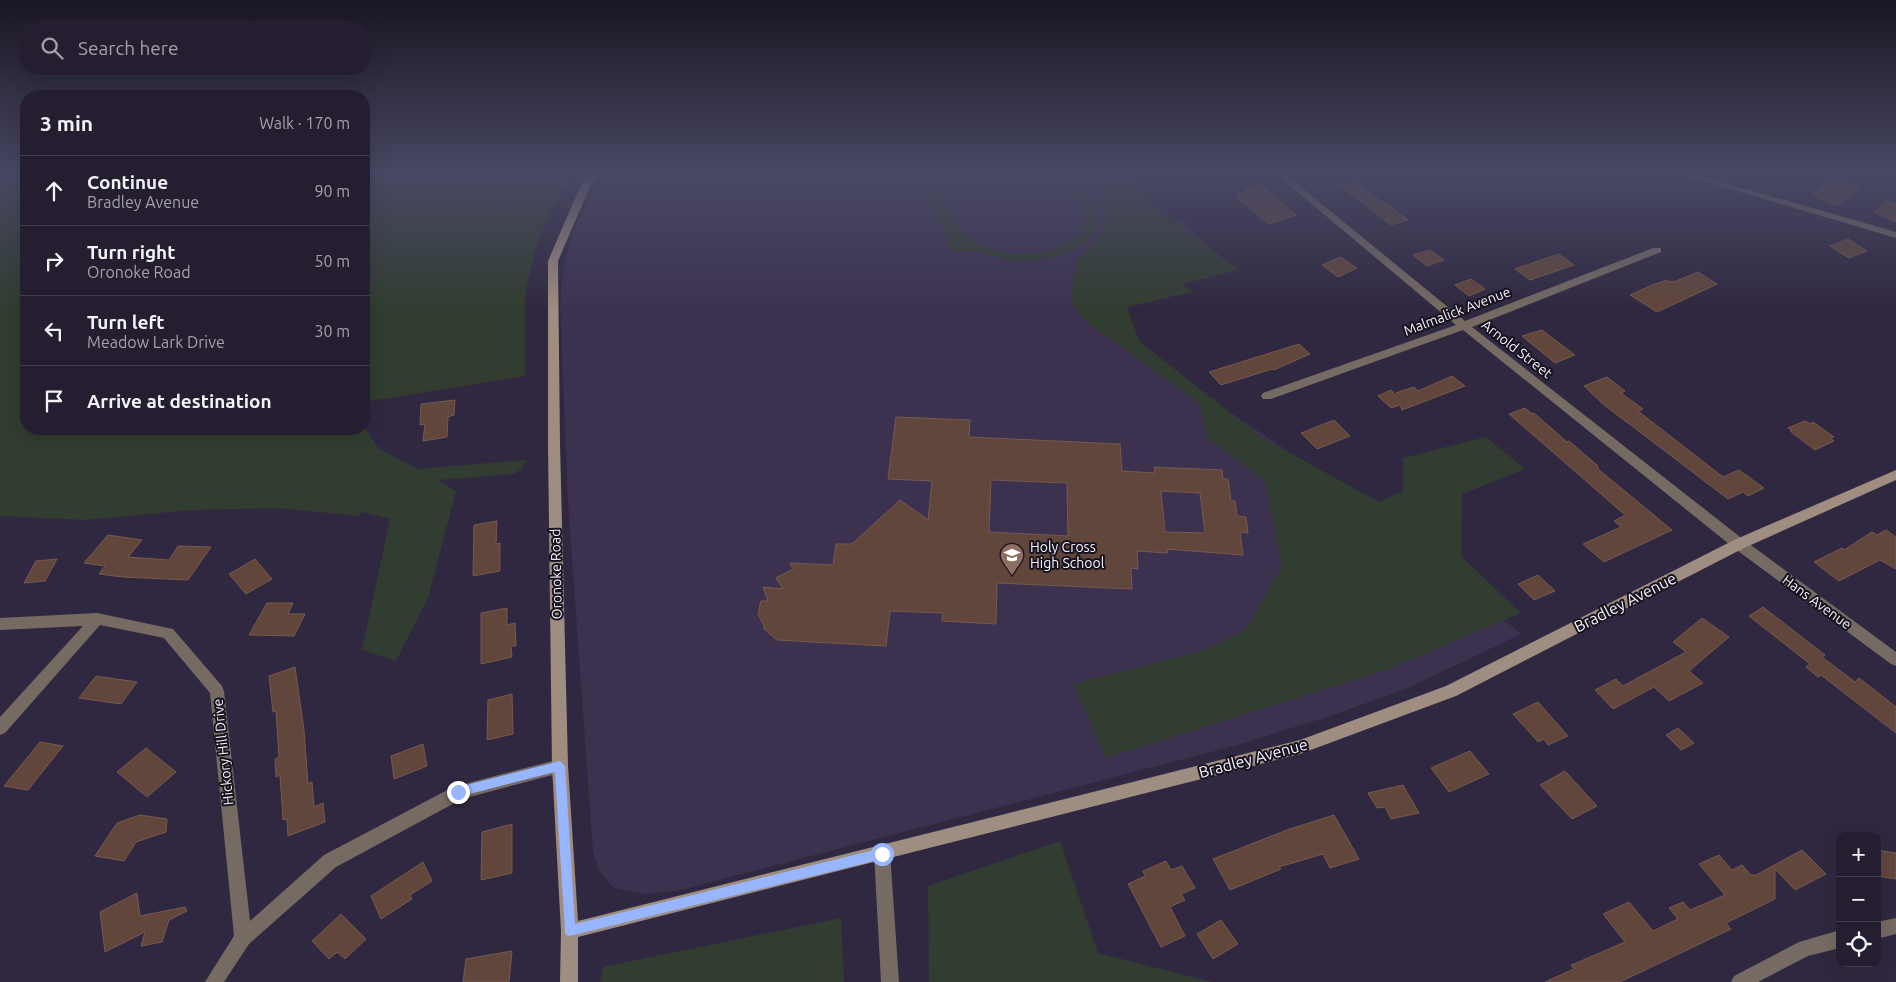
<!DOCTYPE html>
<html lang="en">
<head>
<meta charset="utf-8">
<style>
  body { margin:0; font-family:Ubuntu,sans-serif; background:#302b3c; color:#f1f3f6 }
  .controls { position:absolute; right:15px; bottom:15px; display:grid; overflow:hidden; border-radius:10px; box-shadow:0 5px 20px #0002 }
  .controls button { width:45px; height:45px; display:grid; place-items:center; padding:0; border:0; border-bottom:1px solid #413c4c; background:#241e30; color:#f1f3f6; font:25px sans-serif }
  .stop { position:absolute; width:15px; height:15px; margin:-11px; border:4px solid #97b6fd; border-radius:50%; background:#fff }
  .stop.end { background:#97b6fd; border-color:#fff; box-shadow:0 1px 5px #0008 }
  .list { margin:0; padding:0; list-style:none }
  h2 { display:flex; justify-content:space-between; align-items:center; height:65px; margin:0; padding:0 20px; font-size:21px }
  h2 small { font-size:16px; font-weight:400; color:#a3a2ab }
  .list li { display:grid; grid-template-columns:32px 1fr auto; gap:15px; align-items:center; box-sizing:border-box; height:70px; padding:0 20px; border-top:1px solid #413c4c }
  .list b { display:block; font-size:19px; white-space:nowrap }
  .list p { margin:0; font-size:16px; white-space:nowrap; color:#a3a2ab }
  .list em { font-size:16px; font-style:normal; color:#a3a2ab }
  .icon { flex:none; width:28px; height:28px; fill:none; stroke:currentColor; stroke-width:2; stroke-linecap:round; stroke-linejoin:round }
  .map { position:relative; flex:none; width:1896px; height:982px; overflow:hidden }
  .search { position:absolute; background:#241e30; box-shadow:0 5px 20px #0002; left:20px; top:20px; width:350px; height:55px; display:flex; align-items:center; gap:12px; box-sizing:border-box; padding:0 18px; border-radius:20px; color:#a3a2ab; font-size:19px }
  .panel { position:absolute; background:#241e30; box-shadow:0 5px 20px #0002; left:20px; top:90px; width:350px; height:345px; border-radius:20px }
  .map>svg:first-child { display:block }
  .built { fill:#3c3250 }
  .green { fill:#313d30 }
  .building { fill:#61463b; stroke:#77594e; fill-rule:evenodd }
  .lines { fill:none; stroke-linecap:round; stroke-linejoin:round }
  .street { fill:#766b63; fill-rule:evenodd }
  .secondary { fill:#9f8d81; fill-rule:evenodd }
  .route { fill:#97b6fd }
  .labels { text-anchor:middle; stroke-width:4; stroke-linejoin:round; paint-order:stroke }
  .street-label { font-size:14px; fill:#f5f2fe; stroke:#17131e }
  .poi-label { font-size:14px; fill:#f5f2fe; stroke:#17131e; text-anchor:start }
  .near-street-label { font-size:16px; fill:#f5f2fe; stroke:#17131e }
</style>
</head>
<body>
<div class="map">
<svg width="1896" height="982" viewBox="0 0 1896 982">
  <rect width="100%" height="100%" fill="#302840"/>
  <polygon class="built" points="606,174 1115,174 1167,223 1182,221 1229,265 1081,312 1337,484 1521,634 1410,687 1336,714 1241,744 677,891 644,894 614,888 600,872 593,852 568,501 560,305 562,276 567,252 578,220"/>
  <g class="green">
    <polygon points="0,174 26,174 26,429 364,429 364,427 378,448 417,469 526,460 522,469 513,474 438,480 456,491 428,598 396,661 362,650 390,519 362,512 359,516 277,508 192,510 86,520 0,516"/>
    <polygon points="364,174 574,174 549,213 536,248 528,279 525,300 525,376 364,402"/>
    <path d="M917,174H934C942,191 952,223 966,235C992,258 1043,260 1071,240C1079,235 1085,227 1085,218C1085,203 1070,186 1063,174H1075L1093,203L1098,217V224L1091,238L1076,249L1056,257L1032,261L1006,260L970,250L953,253Z"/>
    <polygon points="1090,174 1122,174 1167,216 1239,270 1182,284 1192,292 1127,307 1139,341 1261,437 1379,502 1403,491 1403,458 1486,437 1525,469 1462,494 1461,556 1521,613 1389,669 1106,758 1073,684 1205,650 1245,630 1282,567 1265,481 1207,438 1199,403 1084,320 1071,302 1076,260 1106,230 1101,199"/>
    <polygon points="1060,841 1098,953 1212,982 929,982 928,886"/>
    <polygon points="841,918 844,982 600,982 603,967"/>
  </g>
  <g class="building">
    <polygon points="1834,178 1859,188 1837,206 1812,195"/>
    <polygon points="1358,182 1382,203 1384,202 1408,220 1391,225 1341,186"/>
    <polygon points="1260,184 1296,215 1269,224 1236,197 1239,196 1237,194 1247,191 1244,189"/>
    <polygon points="1887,201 1896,204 1896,222 1874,212"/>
    <polygon points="1848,239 1867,251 1849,258 1830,246"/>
    <polygon points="1430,250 1444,260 1427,266 1413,255"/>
    <polygon points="1559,254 1574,265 1530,280 1515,269"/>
    <polygon points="1340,257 1357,268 1338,277 1322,265"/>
    <polygon points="1698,272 1717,284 1657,312 1630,295 1652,285 1667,280 1670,282 1676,281"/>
    <polygon points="1471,279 1485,289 1469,296 1455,285"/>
    <polygon points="1542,330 1575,355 1555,363 1522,336"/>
    <polygon points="1299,344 1310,354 1274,370 1272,369 1221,385 1209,372"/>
    <polygon points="1452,376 1465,386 1402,410 1400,405 1391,408 1378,396 1391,390 1400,399 1402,398 1396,393 1414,387 1418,391"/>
    <polygon points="1607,377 1625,391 1621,393 1643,409 1638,411 1723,477 1739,470 1764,488 1748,496 1743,492 1728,499 1603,404 1584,386"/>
    <polygon points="455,400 454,415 448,417 447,437 423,441 425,424 420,425 421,404"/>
    <polygon points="1525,408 1532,414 1534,413 1567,442 1569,441 1598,466 1598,469 1672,530 1604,562 1583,544 1621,527 1614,521 1625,515 1509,414"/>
    <path d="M896,417L970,420L969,437L1120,444L1122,471L1155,473L1154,467L1222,470L1223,479H1228L1231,501H1235L1237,516L1246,517L1248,533L1240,532L1243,555L1167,549L1168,553L1137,551L1138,569L1131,568L1132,589L997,583L996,624L942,621L943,613L890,611L886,646L777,640L764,629V626L758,614L761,601H768L763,587L783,589L776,578L793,569L790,563L833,565L836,544H852L900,500L928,520L932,481L888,479ZM991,480L1067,483L1068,536L989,532ZM1161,491L1200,493L1205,533L1165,532Z"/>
    <polygon points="1334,420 1350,436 1317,449 1301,433"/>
    <polygon points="1805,421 1810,424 1813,422 1834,437 1830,438 1834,441 1815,450 1790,431 1792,430 1788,428"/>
    <polygon points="497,521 496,544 500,543 500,571 473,576 474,525"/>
    <polygon points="1886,530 1896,537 1896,569 1880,560 1839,581 1814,562 1842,548 1844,550 1872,532 1877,535"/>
    <polygon points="108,535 142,540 128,557 169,560 178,546 211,547 188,580 123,577 99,574 105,566 84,563"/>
    <polygon points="57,559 45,581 24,583 36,561"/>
    <polygon points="255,559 272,579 246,594 229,574"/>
    <polygon points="1538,575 1555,591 1534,600 1518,584"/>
    <polygon points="267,603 293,603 288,614 305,614 294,636 249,635"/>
    <polygon points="1763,607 1825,655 1822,657 1855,682 1859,678 1896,707 1896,733 1821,675 1818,677 1806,667 1810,664 1749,616"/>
    <polygon points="507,608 507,625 515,623 516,646 511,646 512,657 481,664 481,613"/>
    <polygon points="1702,618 1729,637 1689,671 1703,683 1669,701 1654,687 1613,709 1595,690 1616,679 1623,686 1686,652 1673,642"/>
    <polygon points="295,667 304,730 308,784 312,782 314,807 323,803 325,822 288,836 287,819 283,820 280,775 276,777 275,759 279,757 276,711 273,712 269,676"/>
    <polygon points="96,676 137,682 121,704 79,698"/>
    <polygon points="512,694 513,734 487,740 488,700"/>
    <polygon points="1538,702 1568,736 1548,745 1544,739 1538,742 1513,714"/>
    <polygon points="1678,728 1694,743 1681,750 1666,735"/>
    <polygon points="40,742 63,746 28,790 4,786"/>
    <polygon points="423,744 427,766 394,779 391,756"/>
    <polygon points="146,748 176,772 147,797 117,772"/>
    <polygon points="1470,751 1489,774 1449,792 1431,768"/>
    <polygon points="1565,771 1597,806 1572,819 1540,785"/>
    <polygon points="1403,785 1419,813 1391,819 1385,807 1377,808 1368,793"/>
    <polygon points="140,815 167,819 166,832 136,842 124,861 95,856 117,823"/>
    <polygon points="1334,815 1359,859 1330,868 1323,854 1279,867 1281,869 1230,890 1213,859 1287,830"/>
    <polygon points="512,824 512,873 481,880 482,832"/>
    <polygon points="1802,850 1826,874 1795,890 1775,869 1775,899 1726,923 1731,929 1620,982 1545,982 1574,969 1571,965 1574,964 1625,942 1603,914 1629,902 1653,931 1678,919 1669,908 1683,902 1690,910 1725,895 1699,864 1719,855 1732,870 1742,865 1751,875 1756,875"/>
    <polygon points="1877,850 1896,853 1896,879 1877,876"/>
    <polygon points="1166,861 1171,870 1182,866 1195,888 1181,894 1185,900 1170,907 1185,936 1161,947 1128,884 1145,876 1143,871"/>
    <polygon points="423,862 432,881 410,895 412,899 381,919 371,896"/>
    <polygon points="137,893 140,916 185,907 187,911 169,920 162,942 141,946 145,932 105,952 100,912"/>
    <polygon points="341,914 366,939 345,959 337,952 329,959 312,941"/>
    <polygon points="1221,920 1238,944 1213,959 1197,934"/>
    <polygon points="512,951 509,982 463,982 466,959"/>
  </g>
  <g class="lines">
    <g class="street">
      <polygon points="1276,174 1285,174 1465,321 1653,248 1661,248 1661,252 1472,327 1744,540 1896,652 1896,666 1891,664 1734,548 1463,330 1271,399 1263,399 1261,396 1263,393 1456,325"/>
      <polygon points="1680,174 1694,174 1896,232 1896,238"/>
      <polygon points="97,613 173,629 222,686 224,691 250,921 324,855 453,787 560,759 565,761 568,766 565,771 560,773 462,799 336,867 249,944 224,982 205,982 234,936 210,693 164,638 100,625 5,733 0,735 0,717 83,626 0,630 0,618"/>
      <polygon points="882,845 888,847 890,853 899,982 881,982 874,853 876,847"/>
      <polygon points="1896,918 1896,934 1877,939 1877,922"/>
      <polygon points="1840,930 1840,948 1808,956 1758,982 1731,982 1734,976 1799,942"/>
    </g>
    <polygon class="secondary" points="589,174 598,174 589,189 558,261 560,444 568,766 578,921 1300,740 1446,686 1734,540 1896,470 1896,480 1744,548 1456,696 1300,754 578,937 578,982 560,982 561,931 552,766 548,444 548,261 579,189"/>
  </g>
  <linearGradient id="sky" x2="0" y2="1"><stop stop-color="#1a1623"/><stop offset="0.56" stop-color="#484864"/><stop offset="1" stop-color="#484864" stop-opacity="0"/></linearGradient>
  <rect width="1896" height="311" fill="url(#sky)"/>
  <polygon class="route" points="560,761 565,766 575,924 882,848 886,850 888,854 886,857 882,859 570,936 566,935 565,931 555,772 458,797 453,792 458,787"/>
  <defs>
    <g id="school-pin" transform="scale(1.25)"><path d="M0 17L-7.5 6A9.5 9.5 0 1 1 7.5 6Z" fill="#8d6e63" stroke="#17131e"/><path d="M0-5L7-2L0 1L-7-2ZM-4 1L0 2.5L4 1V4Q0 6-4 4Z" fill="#fff"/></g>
  </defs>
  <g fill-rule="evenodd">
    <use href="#school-pin" x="1012" y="555"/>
  </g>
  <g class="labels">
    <g class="street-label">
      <text transform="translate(1457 311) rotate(-21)" y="5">Malmalick Avenue</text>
      <text transform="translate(1517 349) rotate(38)" y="5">Arnold Street</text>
      <text transform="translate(556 574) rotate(-91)" y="5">Oronoke Road</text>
      <text transform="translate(1817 602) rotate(36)" y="5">Hans Avenue</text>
      <text transform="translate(223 752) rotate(-96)" y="5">Hickory Hill Drive</text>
    </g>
    <g class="poi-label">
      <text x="1030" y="552">Holy Cross<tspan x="1030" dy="16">High School</tspan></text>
    </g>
    <g class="near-street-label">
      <text transform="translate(1625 602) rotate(-27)" y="6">Bradley Avenue</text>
      <text transform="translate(1253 758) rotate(-15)" y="6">Bradley Avenue</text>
    </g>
  </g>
</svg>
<div class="controls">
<button>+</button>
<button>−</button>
<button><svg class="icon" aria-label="locate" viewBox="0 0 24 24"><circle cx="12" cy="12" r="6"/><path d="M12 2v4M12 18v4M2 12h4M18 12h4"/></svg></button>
</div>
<div class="stop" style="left:882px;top:854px"></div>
<div class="stop end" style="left:458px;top:792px"></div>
<div class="search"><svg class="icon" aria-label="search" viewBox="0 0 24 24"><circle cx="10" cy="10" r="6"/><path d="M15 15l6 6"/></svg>Search here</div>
<section class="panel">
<h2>3 min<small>Walk · 170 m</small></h2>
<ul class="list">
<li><svg class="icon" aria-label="ahead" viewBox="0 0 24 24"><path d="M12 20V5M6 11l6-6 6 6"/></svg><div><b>Continue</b><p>Bradley Avenue</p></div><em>90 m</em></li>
<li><svg class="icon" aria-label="right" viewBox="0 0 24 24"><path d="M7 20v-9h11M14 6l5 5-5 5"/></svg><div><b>Turn right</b><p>Oronoke Road</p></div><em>50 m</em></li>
<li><svg class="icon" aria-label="left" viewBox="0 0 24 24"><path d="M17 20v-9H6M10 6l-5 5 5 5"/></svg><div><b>Turn left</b><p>Meadow Lark Drive</p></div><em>30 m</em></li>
<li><svg class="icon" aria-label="arrive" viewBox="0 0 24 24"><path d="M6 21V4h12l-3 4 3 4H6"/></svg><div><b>Arrive at destination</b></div></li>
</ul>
</section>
</div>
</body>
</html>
